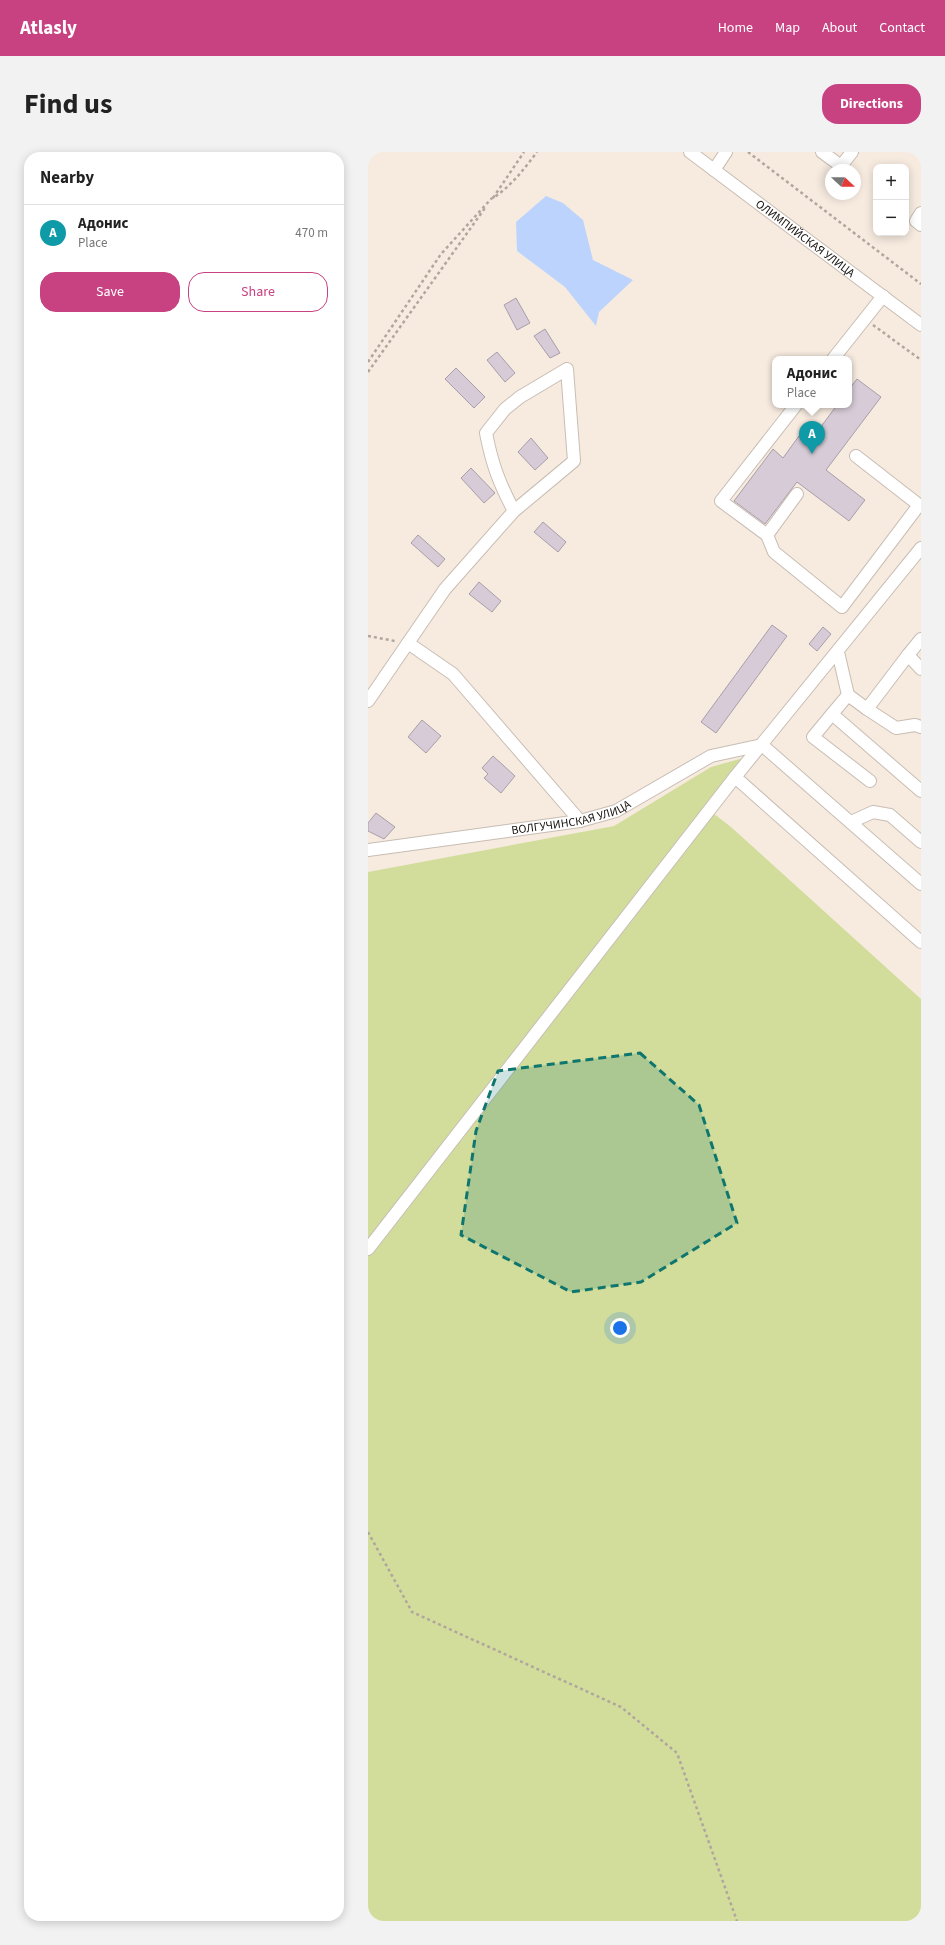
<!DOCTYPE html>
<html lang="en">
<head>
<meta charset="utf-8">
<style>
  body { margin:0; font-family:"Source Sans 3",sans-serif; background:#f2f2f2; color:#222 }
  .controls { position:absolute; right:12px; top:12px; display:grid; overflow:hidden; border-radius:8px; box-shadow:0 2px 10px #0003 }
  .controls button { width:36px; height:36px; display:grid; place-items:center; padding:0; border:0; border-bottom:1px solid #e0e0e0; background:#fff; color:#222; font:20px sans-serif }
  .compass { position:absolute; left:457px; top:12px; width:36px; height:36px; border-radius:50%; background:#fff; box-shadow:0 2px 10px #0003; rotate:112deg }
  .you { position:absolute; left:252px; top:1176px; width:14px; height:14px; margin:-10px; border:3px solid #fff; border-radius:50%; background:#1a73e8; box-shadow:0 0 0 6px #1a73e833 }
  .badge { display:grid; place-items:center; width:26px; height:26px; border-radius:50%; background:#c84282; color:#fff; font-size:13px; font-weight:700 }
  .pin { position:absolute; translate:-50% -33px; filter:drop-shadow(0 1px 2px #0008) }
  .pin::after { content:''; position:absolute; top:21px; width:14px; height:12px; background:inherit; clip-path:polygon(0 0,100% 0,50% 100%) }
  .popup { position:absolute; left:404px; top:204px; width:80px; height:52px; box-sizing:border-box; display:grid; place-content:center; border-radius:8px; background:#fff; filter:drop-shadow(0 1px 3px #0005); font-size:13px; white-space:nowrap; color:#767676 }
  .popup b { font-size:15px; color:#222 }
  .popup::after { content:''; position:absolute; left:50%; top:100%; margin-left:-8px; border:8px solid transparent; border-top-color:#fff }
  .list { margin:0; padding:0; list-style:none }
  h2 { display:flex; justify-content:space-between; align-items:center; height:52px; margin:0; padding:0 16px; font-size:17px }
  h2 small { font-size:13px; font-weight:400; color:#767676 }
  .list li { display:grid; grid-template-columns:26px 1fr auto; gap:12px; align-items:center; box-sizing:border-box; height:56px; padding:0 16px; border-top:1px solid #e0e0e0 }
  .list b { display:block; font-size:15px; white-space:nowrap }
  .list p { margin:0; font-size:13px; white-space:nowrap; color:#767676 }
  .list em { font-size:13px; font-style:normal; color:#767676 }
  .actions { display:flex; gap:8px; padding:12px 16px }
  .actions a { flex:1; padding:9px 0; border:1px solid #c84282; border-radius:16px; text-align:center; font-size:14px; color:#c84282 }
  .actions .main { background:#c84282; color:#fff }
  .map { position:relative; flex:none; width:553px; height:1769px; overflow:hidden; border-radius:16px }
  header { display:flex; align-items:center; gap:24px; box-sizing:border-box; height:56px; padding:0 20px; background:#c84282; color:#fff }
  header strong { font-size:19px }
  nav { display:flex; gap:22px; margin-inline-start:auto; font-size:14px }
  .intro { display:flex; align-items:center; justify-content:space-between; box-sizing:border-box; height:96px; padding:0 24px }
  h1 { margin:0; font-size:28px }
  .button { padding:10px 18px; border-radius:16px; background:#c84282; color:#fff; font-size:14px; font-weight:700 }
  main { display:flex; gap:24px; padding:0 24px }
  aside { flex:1; background:#fff; border-radius:16px; box-shadow:0 2px 10px #0003 }
  .map>svg:first-child { display:block }
  .green { fill:#d2dd9c }
  .water { fill:#bcd4fd }
  .building { fill:#d6cbd6; stroke:#a89ea9 }
  .lines { fill:none; stroke-linecap:round; stroke-linejoin:round }
  .minor-casing { stroke:#c8bdb3; stroke-width:14 }
  .path { stroke:#b0a69e; stroke-width:2.5; stroke-dasharray:3 3; stroke-linecap:butt }
  .minor { stroke:#fff; stroke-width:12 }
  .marked { fill:#0f766e; fill-opacity:0.2; stroke:#0f766e; stroke-width:3; stroke-dasharray:8 5; stroke-linejoin:round }
  .labels { text-anchor:middle; stroke-width:3; stroke-linejoin:round; paint-order:stroke }
  .street-label { font-size:12px; fill:#16120f; stroke:#fefaf5 }
</style>
</head>
<body>
<header>
<strong>Atlasly</strong>
<nav><a>Home</a><a>Map</a><a>About</a><a>Contact</a></nav>
</header>
<div class="intro"><h1>Find us</h1><a class="button">Directions</a></div>
<main>
<aside>
<h2>Nearby<small></small></h2>
<ul class="list">
<li><span class="badge" style="background:#0f9aa8">A</span><div><b>Адонис</b><p>Place</p></div><em>470 m</em></li>
</ul>
<div class="actions"><a class="main">Save</a><a>Share</a></div>
</aside>
<div class="map">
<svg width="553" height="1769" viewBox="0 0 553 1769">
  <rect width="100%" height="100%" fill="#f7ebe0"/>
  <polygon class="green" points="375,606 336,654 363,675 553,847 553,1769 0,1769 0,720 246,674 343,615"/>
  <polygon class="water" points="178,44 195,51 215,68 225,108 265,128 231,160 228,174 197,135 149,99 148,70"/>
  <g class="building">
    <polygon points="148,146 162,171 149,178 136,153"/>
    <polygon points="177,177 192,201 182,206 166,184"/>
    <polygon points="129,200 147,221 137,230 119,208"/>
    <polygon points="88,216 117,245 106,256 77,227"/>
    <polygon points="489,227 513,245 458,318 497,348 481,369 429,330 397,372 366,349 405,297 415,306 431,284 441,291 469,253 481,253 481,237"/>
    <polygon points="163,286 180,306 167,318 150,300"/>
    <polygon points="103,316 127,341 116,351 93,326"/>
    <polygon points="175,370 198,390 190,400 166,380"/>
    <polygon points="50,383 77,407 70,415 43,391"/>
    <polygon points="111,430 133,449 124,460 101,442"/>
    <polygon points="404,473 419,484 348,581 333,570"/>
    <polygon points="455,475 463,482 449,499 441,492"/>
    <polygon points="54,568 73,584 58,601 40,585"/>
    <polygon points="125,604 147,624 133,641 116,626 120,622 114,616"/>
    <polygon points="8,661 27,675 16,687 0,679 0,671"/>
  </g>
  <g class="lines">
    <g class="minor-casing">
      <g id="minor">
        <path id="s1" d="M322,0L553,173"/>
        <polyline points="454,0 473,14 484,0"/>
        <polyline points="346,18 358,0"/>
        <polyline points="553,61 548,69 553,73"/>
        <polyline points="465,207 515,144"/>
        <polyline points="428,253 353,349 399,383 406,400 474,455 551,353 488,304"/>
        <polyline points="399,383 429,342"/>
        <polyline points="40,491 85,522 212,669"/>
        <polyline points="470,500 480,543 464,562 553,639"/>
        <polyline points="540,503 553,487"/>
        <polyline points="553,517 540,503 499,557 528,576 547,573 553,575"/>
        <polyline points="480,543 499,557"/>
        <path d="M0,549L77,437L146,359L206,309L199,217L152,245L137,257L118,281C124,312 131,331 146,359"/>
        <polyline points="464,562 445,585 502,629"/>
        <polyline points="394,593 553,732"/>
        <polyline points="367,625 553,790"/>
        <polyline points="483,670 505,660 522,663 553,690"/>
        <path id="s2" d="M0,698L212,669L248,659L343,604L394,593"/>
        <polyline points="0,1097 367,625 553,396"/>
      </g>
    </g>
    <g class="path">
      <polyline points="380,0 553,132"/>
      <polyline points="125,46 156,0"/>
      <polyline points="505,173 553,208"/>
      <path d="M0,210L73,102L123,47C142,36 156,17 169,0"/>
      <polyline points="0,220 117,56"/>
      <polyline points="0,484 27,489"/>
      <polyline points="0,1380 44,1460 253,1555 309,1601 369,1769"/>
    </g>
    <use href="#minor" class="minor"/>
  </g>
  <path class="marked" d="M272,901L331,953L369,1071L273,1130L203,1140L93,1083L108,979L130,919Z"/>
  <g class="labels">
    <g class="street-label">
      <text dy="4" stroke="none"><textPath href="#s1" startOffset="144">ОЛИМПИЙСКАЯ УЛИЦА</textPath></text>
      <text dy="4" stroke="none"><textPath href="#s2" startOffset="206">ВОЛГУЧИНСКАЯ УЛИЦА</textPath></text>
    </g>
  </g>
</svg>
<div class="controls">
<button>+</button>
<button>−</button>
</div>
<svg class="compass" viewBox="-18 -18 36 36"><path d="M0-13l5 13h-10z" fill="#e53935"/><path d="M0 13l5-13h-10z" fill="#767676"/></svg>
<div class="you"></div>
<div class="pin badge" style="left:444px;top:302px;background:#0f9aa8">A</div>
<div class="popup"><b>Адонис</b>Place</div>
</div>
</main>
</body>
</html>
